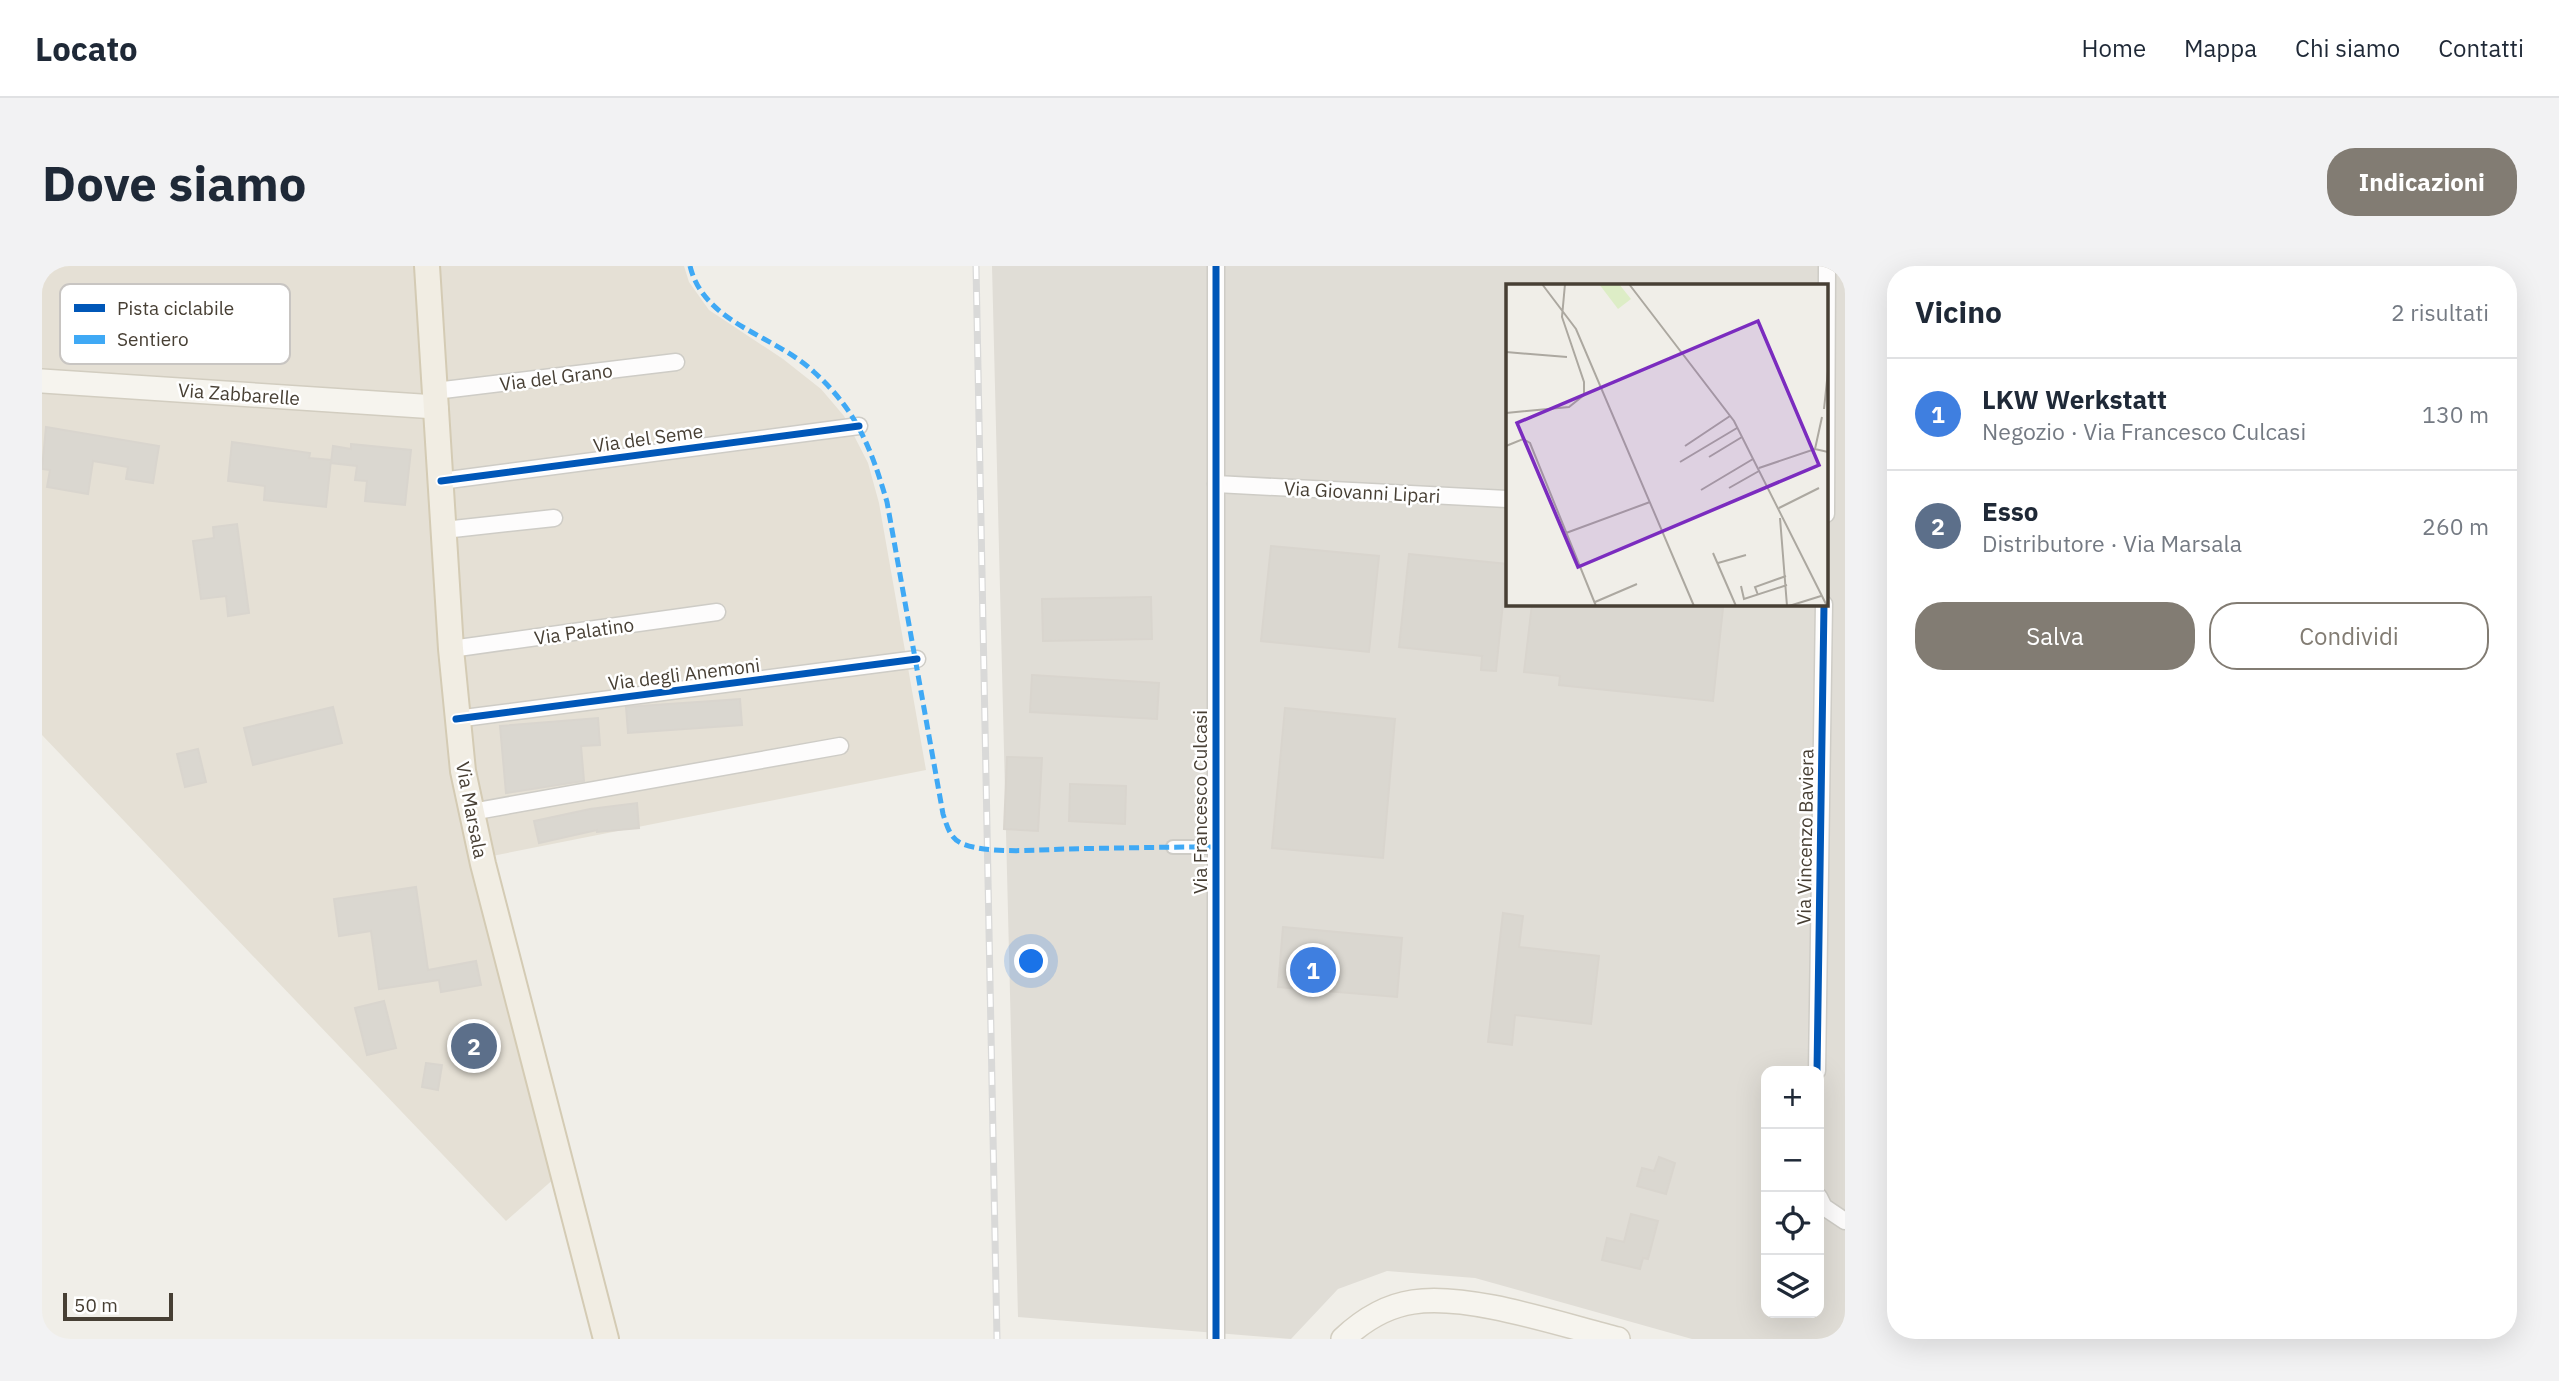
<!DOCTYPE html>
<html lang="it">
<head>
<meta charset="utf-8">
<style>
  body { margin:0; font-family:"IBM Plex Sans",sans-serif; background:#f2f2f3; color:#1f2937 }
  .controls { position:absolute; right:21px; bottom:21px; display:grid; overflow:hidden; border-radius:14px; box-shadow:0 7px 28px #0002 }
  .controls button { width:63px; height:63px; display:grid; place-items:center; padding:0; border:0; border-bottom:2px solid #e0e1e3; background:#fff; color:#1f2937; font:35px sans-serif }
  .scale { position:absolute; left:21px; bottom:18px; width:110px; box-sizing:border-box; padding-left:7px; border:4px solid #473f34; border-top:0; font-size:19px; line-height:24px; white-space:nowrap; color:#473f34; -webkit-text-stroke:5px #fff; paint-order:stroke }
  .you { position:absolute; left:990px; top:696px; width:24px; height:24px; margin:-18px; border:5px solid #fff; border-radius:50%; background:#1a73e8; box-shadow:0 0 0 10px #1a73e833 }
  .badge { display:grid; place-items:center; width:46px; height:46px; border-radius:50%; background:#827c73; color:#fff; font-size:23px; font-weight:700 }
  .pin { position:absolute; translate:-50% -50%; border:4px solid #fff; box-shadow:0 2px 7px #0006 }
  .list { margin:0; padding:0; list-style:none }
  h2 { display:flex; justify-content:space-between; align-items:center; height:91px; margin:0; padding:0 28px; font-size:30px }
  h2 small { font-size:23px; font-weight:400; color:#747a83 }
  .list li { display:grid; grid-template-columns:46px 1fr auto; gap:21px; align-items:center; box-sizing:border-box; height:112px; padding:0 28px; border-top:2px solid #e0e1e3 }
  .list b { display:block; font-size:26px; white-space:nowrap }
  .list p { margin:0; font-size:23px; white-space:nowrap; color:#747a83 }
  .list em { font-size:23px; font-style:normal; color:#747a83 }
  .actions { display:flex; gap:14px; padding:21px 28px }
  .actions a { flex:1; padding:16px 0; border:2px solid #827c73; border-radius:28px; text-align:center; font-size:24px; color:#827c73 }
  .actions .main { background:#827c73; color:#fff }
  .icon { flex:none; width:38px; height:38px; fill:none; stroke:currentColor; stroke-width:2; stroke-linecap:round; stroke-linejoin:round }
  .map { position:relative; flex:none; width:1803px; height:1073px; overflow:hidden; border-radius:28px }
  header { display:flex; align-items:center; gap:42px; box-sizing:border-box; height:98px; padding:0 35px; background:#fff; border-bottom:2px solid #e0e1e3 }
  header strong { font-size:33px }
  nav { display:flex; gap:38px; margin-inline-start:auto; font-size:24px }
  .intro { display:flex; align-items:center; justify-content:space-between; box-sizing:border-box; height:168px; padding:0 42px }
  h1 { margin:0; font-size:49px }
  .button { padding:18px 32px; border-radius:28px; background:#827c73; color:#fff; font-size:24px; font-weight:700 }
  main { display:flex; gap:42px; padding:0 42px }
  aside { flex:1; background:#fff; border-radius:28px; box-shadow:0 7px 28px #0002 }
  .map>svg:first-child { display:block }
  .residential { fill:#e5e0d5 }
  .industrial { fill:#e0ddd6; fill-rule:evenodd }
  .building { fill:#dad7d0; stroke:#d9d5ce; stroke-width:2 }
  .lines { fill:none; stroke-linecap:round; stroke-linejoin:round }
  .pedestrian-casing { stroke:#ceccc6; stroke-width:16 }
  .minor-casing { stroke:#ceccc6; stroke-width:19 }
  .secondary-casing { stroke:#d2cdc0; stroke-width:26 }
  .primary-casing { stroke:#d4cbb4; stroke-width:28 }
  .pedestrian { stroke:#fdfcfc; stroke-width:12 }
  .minor { stroke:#fdfcfc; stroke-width:16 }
  .secondary { stroke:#f6f4ee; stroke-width:23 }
  .primary { stroke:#f1ede3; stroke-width:24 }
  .rail-casing { stroke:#d9d9d8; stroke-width:7 }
  .rail { stroke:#fff; stroke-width:4.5; stroke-dasharray:13; stroke-linecap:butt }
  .quiet { stroke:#3fa9f5; stroke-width:5; stroke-dasharray:10 5; stroke-linecap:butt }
  .cycleway-casing { stroke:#fff; stroke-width:11 }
  .cycleway { stroke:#0057b8; stroke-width:7 }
  .labels { text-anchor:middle; stroke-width:5; stroke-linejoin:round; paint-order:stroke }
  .street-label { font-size:19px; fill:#473f34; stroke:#fff }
  .inset-road { fill:none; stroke:#aca8a0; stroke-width:2 }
  .view { fill:#7b2cbf; fill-opacity:0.15; stroke:#7b2cbf; stroke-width:3.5 }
  .inset-edge { fill:none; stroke:#473f34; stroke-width:3.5 }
  .key { fill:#fff; stroke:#c8c5c2; stroke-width:2 }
  .key-label { font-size:19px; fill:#473f34 }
</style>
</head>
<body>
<header>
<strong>Locato</strong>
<nav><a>Home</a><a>Mappa</a><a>Chi siamo</a><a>Contatti</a></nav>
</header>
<div class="intro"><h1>Dove siamo</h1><a class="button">Indicazioni</a></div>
<main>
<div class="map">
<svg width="1803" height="1073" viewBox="0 0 1803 1073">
  <rect width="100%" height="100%" fill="#f0eee8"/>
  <polygon class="residential" points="0,0 642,0 647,16 667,44 741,93 779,123 802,150 826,197 837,237 884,504 430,594 514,911 464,955 0,469"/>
  <path class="industrial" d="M950,0H1803V1073H1650L1433,1012L1345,1005L1296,1023L1249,1073L976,1051ZM1465,19H1784V338H1465ZM1724,805H1777V1047H1724Z"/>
  <g class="building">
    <polygon points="4,161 117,180 111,217 84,213 86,201 51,195 46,228 5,221 8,204 0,203"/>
    <polygon points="190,176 268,187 267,192 289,194 284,241 222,234 223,220 186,215"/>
    <polygon points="309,178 369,184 363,239 323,235 325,215 313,214 315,200 289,197 291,180 309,183"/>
    <polygon points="195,258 207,347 186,350 184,330 159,333 151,275 172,272 171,261"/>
    <polygon points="1229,280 1337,290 1327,386 1219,375"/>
    <polygon points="1367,288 1465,298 1454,405 1439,404 1440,390 1357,381"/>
    <polygon points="1109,331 1110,373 1001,375 1000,333"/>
    <polygon points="1490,338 1640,338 1681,342 1671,435 1517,419 1518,410 1482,406"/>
    <polygon points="990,409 1117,417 1115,453 988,446"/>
    <polygon points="698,433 700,459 586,467 584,441"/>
    <polygon points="291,441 300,477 211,499 202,462"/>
    <polygon points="1243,442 1353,453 1341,592 1230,582"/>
    <polygon points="556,452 558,479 539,480 542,515 464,527 458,460"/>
    <polygon points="156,483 164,516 143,521 135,488"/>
    <polygon points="965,491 1000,492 996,565 962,563"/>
    <polygon points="1028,518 1084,520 1083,558 1027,555"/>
    <polygon points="595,537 597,562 555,566 555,564 497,577 492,555 548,543"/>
    <polygon points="374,621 386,704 434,695 439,719 399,726 397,714 337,723 329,665 297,670 292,633"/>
    <polygon points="1461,647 1481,650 1477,681 1557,690 1549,758 1473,749 1470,779 1446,776"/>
    <polygon points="1241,661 1360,672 1355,731 1236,721"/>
    <polygon points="342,735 354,782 325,789 313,742"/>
    <polygon points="384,797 400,799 396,824 380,821"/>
    <polygon points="1617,891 1633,897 1624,928 1595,920 1600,902 1612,905"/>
    <polygon points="1589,948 1616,955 1606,993 1601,992 1598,1003 1560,994 1565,972 1582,976"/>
  </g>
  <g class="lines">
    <g class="pedestrian-casing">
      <polyline id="pedestrian" points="1131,581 1174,581"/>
    </g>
    <g class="minor-casing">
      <g id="minor">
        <polyline points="393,125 634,96"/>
        <polyline points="399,215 817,160"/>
        <polyline points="1174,218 1465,233"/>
        <polyline points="1784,248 1785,0"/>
        <polyline points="402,264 512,252"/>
        <polyline points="409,383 675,346"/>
        <polyline points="414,453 875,393"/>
        <polyline points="429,546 798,480"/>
        <polyline points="1775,805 1782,338"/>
        <polyline points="1777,931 1782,941 1803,955"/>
        <polyline points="1174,1073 1174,0"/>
      </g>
    </g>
    <g class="secondary-casing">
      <g id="secondary">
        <polyline points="0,115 394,141"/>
        <path d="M1301,1073C1320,1055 1344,1040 1371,1036C1426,1027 1520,1059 1576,1073"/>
      </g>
    </g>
    <g class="primary-casing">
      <polyline id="primary" points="385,0 409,383 421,505 441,598 564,1073"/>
    </g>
    <use href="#pedestrian" class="pedestrian"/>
    <use href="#minor" class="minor"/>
    <use href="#secondary" class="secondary"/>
    <use href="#primary" class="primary"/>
    <g class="rail-casing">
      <polyline id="rail" points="934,0 955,1073"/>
    </g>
    <use href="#rail" class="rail"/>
    <path class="quiet" d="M648,0C662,58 733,69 772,106C815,145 829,182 845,236L901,548C905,560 908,573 921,578C947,588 995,584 1023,583C1073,582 1124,581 1174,581"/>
    <g class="cycleway-casing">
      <g id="cycleway">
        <polyline points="399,215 817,160"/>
        <polyline points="414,453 875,393"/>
        <polyline points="1775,805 1782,338"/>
        <polyline points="1174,1073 1174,0"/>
      </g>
    </g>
    <use href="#cycleway" class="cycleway"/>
  </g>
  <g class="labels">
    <g class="street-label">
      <text transform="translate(514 111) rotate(-7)" y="7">Via del Grano</text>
      <text transform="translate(197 128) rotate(4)" y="7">Via Zabbarelle</text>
      <text transform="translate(606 172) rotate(-8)" y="7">Via del Seme</text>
      <text transform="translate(1320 226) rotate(3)" y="7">Via Giovanni Lipari</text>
      <text transform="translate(542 365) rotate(-8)" y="7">Via Palatino</text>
      <text transform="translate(642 408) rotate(-7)" y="7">Via degli Anemoni</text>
      <text transform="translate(1158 536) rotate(-90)" y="7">Via Francesco Culcasi</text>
      <text transform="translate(430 544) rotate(79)" y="7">Via Marsala</text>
      <text transform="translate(1763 571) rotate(-89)" y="7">Via Vincenzo Baviera</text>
    </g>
  </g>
  <g transform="translate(1464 18)">
    <rect width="322" height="322" fill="#f0eee8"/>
    <path d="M93,0H113L125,15L112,25Z" fill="#ddedc6"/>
    <path class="inset-road" d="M36,0L70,45L188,322M123,0L228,137L321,322M0,68L61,73M318,125L322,87M0,129L63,123L78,111V98L56,33L59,0M0,162L17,155L24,159L90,322M179,162L224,132M309,165L316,133M203,173L236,153M174,178L231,144M253,184L309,165L322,168M223,204L253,187M195,206L247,175M273,224L313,204M274,234L281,322M60,249L144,218M207,269L230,322M212,279L240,271M235,302L238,315L281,301M252,311L249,303L280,292M89,318L131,300M283,322L315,312"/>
    <path class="view" d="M252,37L313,181L72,283L11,139Z"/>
    <rect width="322" height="322" class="inset-edge"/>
  </g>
  <rect x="18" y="18" width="230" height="80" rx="10" class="key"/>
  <rect x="32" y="38" width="31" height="8" fill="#0057b8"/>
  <rect x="32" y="69" width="31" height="9" fill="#3fa9f5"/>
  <g class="key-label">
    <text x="75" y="49">Pista ciclabile</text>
    <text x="75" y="80">Sentiero</text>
  </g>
</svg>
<div class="controls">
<button>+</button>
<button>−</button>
<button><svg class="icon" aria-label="locate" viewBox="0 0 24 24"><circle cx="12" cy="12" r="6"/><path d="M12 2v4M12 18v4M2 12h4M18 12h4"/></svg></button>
<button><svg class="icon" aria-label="layers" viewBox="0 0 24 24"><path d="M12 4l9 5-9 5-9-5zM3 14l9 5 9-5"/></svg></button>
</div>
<div class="scale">50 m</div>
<div class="you"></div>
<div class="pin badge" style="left:1271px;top:704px;background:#3f7fe0">1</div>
<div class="pin badge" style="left:432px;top:780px;background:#5c6f8a">2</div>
</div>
<aside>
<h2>Vicino<small>2 risultati</small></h2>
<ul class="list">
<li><span class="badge" style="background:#3f7fe0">1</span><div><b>LKW Werkstatt</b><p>Negozio · Via Francesco Culcasi</p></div><em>130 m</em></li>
<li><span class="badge" style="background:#5c6f8a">2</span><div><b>Esso</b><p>Distributore · Via Marsala</p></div><em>260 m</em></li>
</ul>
<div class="actions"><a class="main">Salva</a><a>Condividi</a></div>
</aside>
</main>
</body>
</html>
